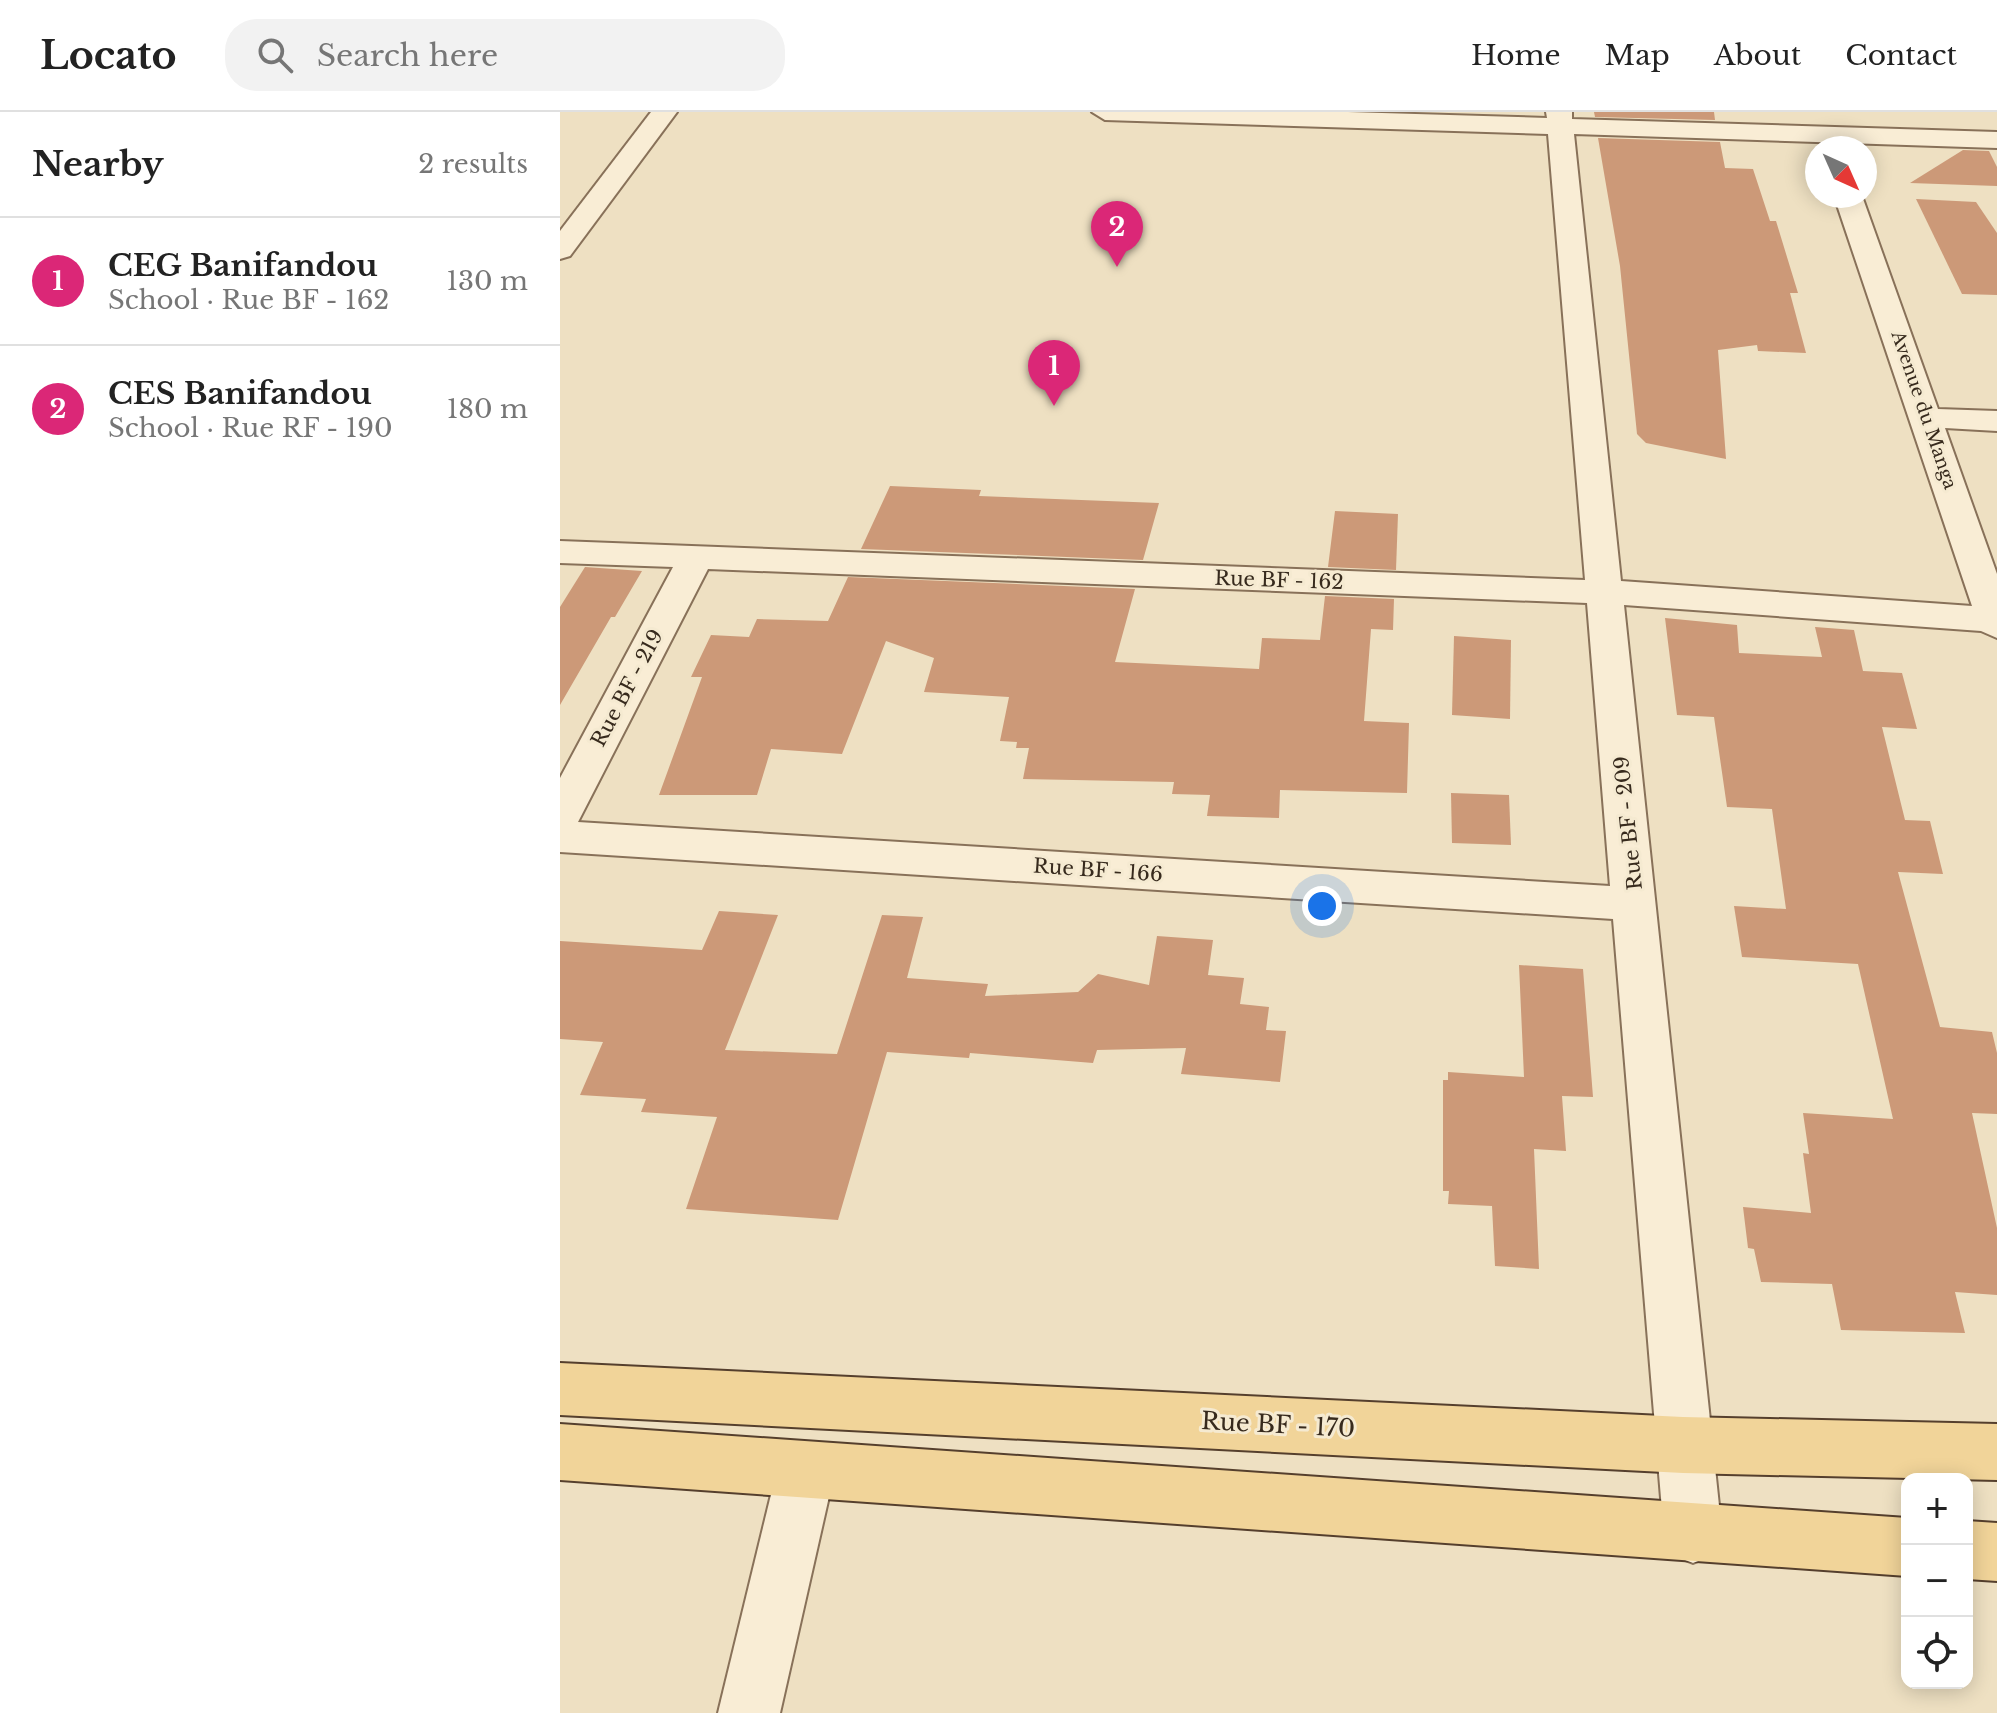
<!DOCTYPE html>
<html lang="en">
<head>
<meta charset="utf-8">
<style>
  body { margin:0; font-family:"Libre Baskerville",serif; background:#f2f2f2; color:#222 }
  .controls { position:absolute; right:24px; bottom:24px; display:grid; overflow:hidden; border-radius:16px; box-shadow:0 4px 20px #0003 }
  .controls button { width:72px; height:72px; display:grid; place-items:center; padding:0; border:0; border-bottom:2px solid #e0e0e0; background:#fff; color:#222; font:40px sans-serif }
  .compass { position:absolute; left:1245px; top:24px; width:72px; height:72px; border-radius:50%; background:#fff; box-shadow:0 4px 20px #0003; rotate:135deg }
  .you { position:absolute; left:762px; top:794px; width:28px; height:28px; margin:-20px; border:6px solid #fff; border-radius:50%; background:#1a73e8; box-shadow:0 0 0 12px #1a73e833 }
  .badge { display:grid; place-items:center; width:52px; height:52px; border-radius:50%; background:#db2777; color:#fff; font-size:26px; font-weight:700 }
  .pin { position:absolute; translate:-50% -66px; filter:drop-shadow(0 2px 4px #0008) }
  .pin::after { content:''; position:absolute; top:42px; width:28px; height:24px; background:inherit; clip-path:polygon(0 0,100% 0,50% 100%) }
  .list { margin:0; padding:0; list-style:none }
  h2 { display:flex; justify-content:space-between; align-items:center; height:104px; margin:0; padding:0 32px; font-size:34px }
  h2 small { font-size:26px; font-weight:400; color:#767676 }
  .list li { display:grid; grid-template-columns:52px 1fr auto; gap:24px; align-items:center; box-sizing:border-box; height:128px; padding:0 32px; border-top:2px solid #e0e0e0 }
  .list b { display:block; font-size:30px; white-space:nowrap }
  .list p { margin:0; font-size:26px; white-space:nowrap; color:#767676 }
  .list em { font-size:26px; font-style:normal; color:#767676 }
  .icon { flex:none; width:44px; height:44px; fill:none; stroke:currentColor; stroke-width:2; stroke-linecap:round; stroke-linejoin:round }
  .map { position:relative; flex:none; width:1437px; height:1601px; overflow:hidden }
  header { display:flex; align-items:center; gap:48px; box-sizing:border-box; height:112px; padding:0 40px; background:#fff; border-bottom:2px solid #e0e0e0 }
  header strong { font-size:38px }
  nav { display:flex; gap:44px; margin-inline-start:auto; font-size:28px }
  .search { width:560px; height:72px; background:#f2f2f2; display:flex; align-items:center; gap:20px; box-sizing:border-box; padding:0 28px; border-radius:32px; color:#767676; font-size:30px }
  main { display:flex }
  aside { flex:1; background:#fff }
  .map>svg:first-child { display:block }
  .building { fill:#cc9978 }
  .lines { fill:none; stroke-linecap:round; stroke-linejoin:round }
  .minor-casing { stroke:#887159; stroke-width:4 }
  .major-casing { stroke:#553f2d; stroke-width:4 }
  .minor { fill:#f9edd5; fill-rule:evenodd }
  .major { fill:#f1d499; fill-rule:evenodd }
  .labels { text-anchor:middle; stroke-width:6; stroke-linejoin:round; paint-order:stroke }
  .far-street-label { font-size:18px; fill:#372a1d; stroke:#f5ead1 }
  .street-label { font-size:20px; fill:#372a1d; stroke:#f5ead1 }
  .near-street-label { font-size:24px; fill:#372a1d; stroke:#f5ead1 }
</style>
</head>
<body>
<header>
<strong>Locato</strong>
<div class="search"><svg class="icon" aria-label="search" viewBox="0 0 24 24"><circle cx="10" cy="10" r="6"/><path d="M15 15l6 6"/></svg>Search here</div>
<nav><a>Home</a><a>Map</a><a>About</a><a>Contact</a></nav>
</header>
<main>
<aside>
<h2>Nearby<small>2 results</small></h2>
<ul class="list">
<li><span class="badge">1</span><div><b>CEG Banifandou</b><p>School · Rue BF - 162</p></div><em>130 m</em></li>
<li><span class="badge">2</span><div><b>CES Banifandou</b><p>School · Rue RF - 190</p></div><em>180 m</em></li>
</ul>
</aside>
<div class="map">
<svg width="1437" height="1601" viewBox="0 0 1437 1601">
  <rect width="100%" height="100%" fill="#eee0c2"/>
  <g class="building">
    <polygon points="1034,0 1154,0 1155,8 1035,5"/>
    <polygon points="1038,26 1160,30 1165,56 1193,57 1210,109 1216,109 1238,181 1230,181 1246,241 1198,239 1197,233 1158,238 1166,347 1086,331 1077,322 1060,154"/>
    <polygon points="1403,38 1429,39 1437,55 1437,74 1350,71"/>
    <polygon points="1356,87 1416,90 1437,121 1437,183 1402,182"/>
    <polygon points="330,374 421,378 419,384 599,391 583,448 301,437"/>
    <polygon points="775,399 838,402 836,458 768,455"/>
    <polygon points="25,455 82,459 55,505 51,505 0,593 0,495"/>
    <polygon points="288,465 575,477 555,550 699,557 702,526 760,528 765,484 834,487 833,518 811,517 804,609 849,611 847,681 720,678 719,706 647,704 650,683 612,682 614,670 463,667 469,636 456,636 457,630 440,629 449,585 364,580 374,546 326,529 282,642 211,637 197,683 99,683 142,565 131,565 151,523 189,525 197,507 268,509"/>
    <polygon points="1105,506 1177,513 1179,541 1262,545 1255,515 1294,518 1303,559 1342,561 1357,617 1322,615 1345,708 1370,709 1383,762 1338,760 1380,915 1432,920 1437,941 1437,1002 1412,1001 1437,1116 1437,1183 1395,1180 1405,1221 1281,1218 1272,1172 1201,1170 1194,1137 1188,1136 1183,1095 1251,1101 1243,1041 1249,1042 1243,1001 1333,1007 1298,852 1182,845 1174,794 1226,797 1212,697 1167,695 1154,605 1117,603"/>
    <polygon points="894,524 951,528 950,607 892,603"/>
    <polygon points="891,681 949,683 951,733 892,731"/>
    <polygon points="159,799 218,803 165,938 277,942 322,803 363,805 347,866 428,872 425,884 518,880 538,862 589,873 597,824 653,828 648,863 684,866 680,892 709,895 706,918 726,919 720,970 621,962 626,936 537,938 533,951 410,941 409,946 327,940 278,1108 126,1097 157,1005 81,1000 86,987 20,983 43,930 0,927 0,829 142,838"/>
    <polygon points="959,853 1023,857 1033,985 1002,984 1006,1039 974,1037 979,1157 935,1154 932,1094 888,1092 889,1079 883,1079 883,968 888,968 888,960 964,965"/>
  </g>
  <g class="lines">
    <g class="minor-casing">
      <g id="minor">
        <polygon points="91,0 117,0 10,144 0,147 0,119"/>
        <path d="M532,0H788L987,6L986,0H1012V7L1437,20V36L1014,22L1061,469L1412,494L1274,84H1302L1378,297L1437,299V319L1385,316L1437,462V526L1421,519L1064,493L1162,1422L1154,1443L1133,1451L1112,1443L1104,1422L1053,807L0,740V666L113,455L0,451V429L1025,468L988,22L545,8ZM148,457L1027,491L1050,774L18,710Z"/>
        <polygon points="246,1330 266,1338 275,1358 220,1601 158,1601 217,1358 226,1338"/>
      </g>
    </g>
    <g class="major-casing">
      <g id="major">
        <polygon points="0,1251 1123,1305 1437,1312 1437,1368 1123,1361 0,1303"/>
        <polygon points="0,1312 1347,1406 1347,1464 0,1368"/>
        <polygon points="1407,1409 1437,1411 1437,1469 1407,1467"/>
      </g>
    </g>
    <use href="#minor" class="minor"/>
    <use href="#major" class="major"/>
  </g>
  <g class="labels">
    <g class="far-street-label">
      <text transform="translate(1364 298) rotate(71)" y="6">Avenue du Manga</text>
    </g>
    <g class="street-label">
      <text transform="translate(719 468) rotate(2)" y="7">Rue BF - 162</text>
      <text transform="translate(67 576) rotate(-62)" y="7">Rue BF - 219</text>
      <text transform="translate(1068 711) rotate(-96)" y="7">Rue BF - 209</text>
      <text transform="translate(538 758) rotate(4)" y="7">Rue BF - 166</text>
    </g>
    <g class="near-street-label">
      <text transform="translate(718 1313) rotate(3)" y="8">Rue BF - 170</text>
    </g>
  </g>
</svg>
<div class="controls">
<button>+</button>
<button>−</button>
<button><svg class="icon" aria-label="locate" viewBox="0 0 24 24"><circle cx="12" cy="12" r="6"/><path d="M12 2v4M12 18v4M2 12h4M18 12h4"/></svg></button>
</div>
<svg class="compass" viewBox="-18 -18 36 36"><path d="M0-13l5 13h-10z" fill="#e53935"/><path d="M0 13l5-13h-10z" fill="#767676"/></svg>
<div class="you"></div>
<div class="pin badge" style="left:494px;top:294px">1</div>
<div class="pin badge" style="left:557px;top:155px">2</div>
</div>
</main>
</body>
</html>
